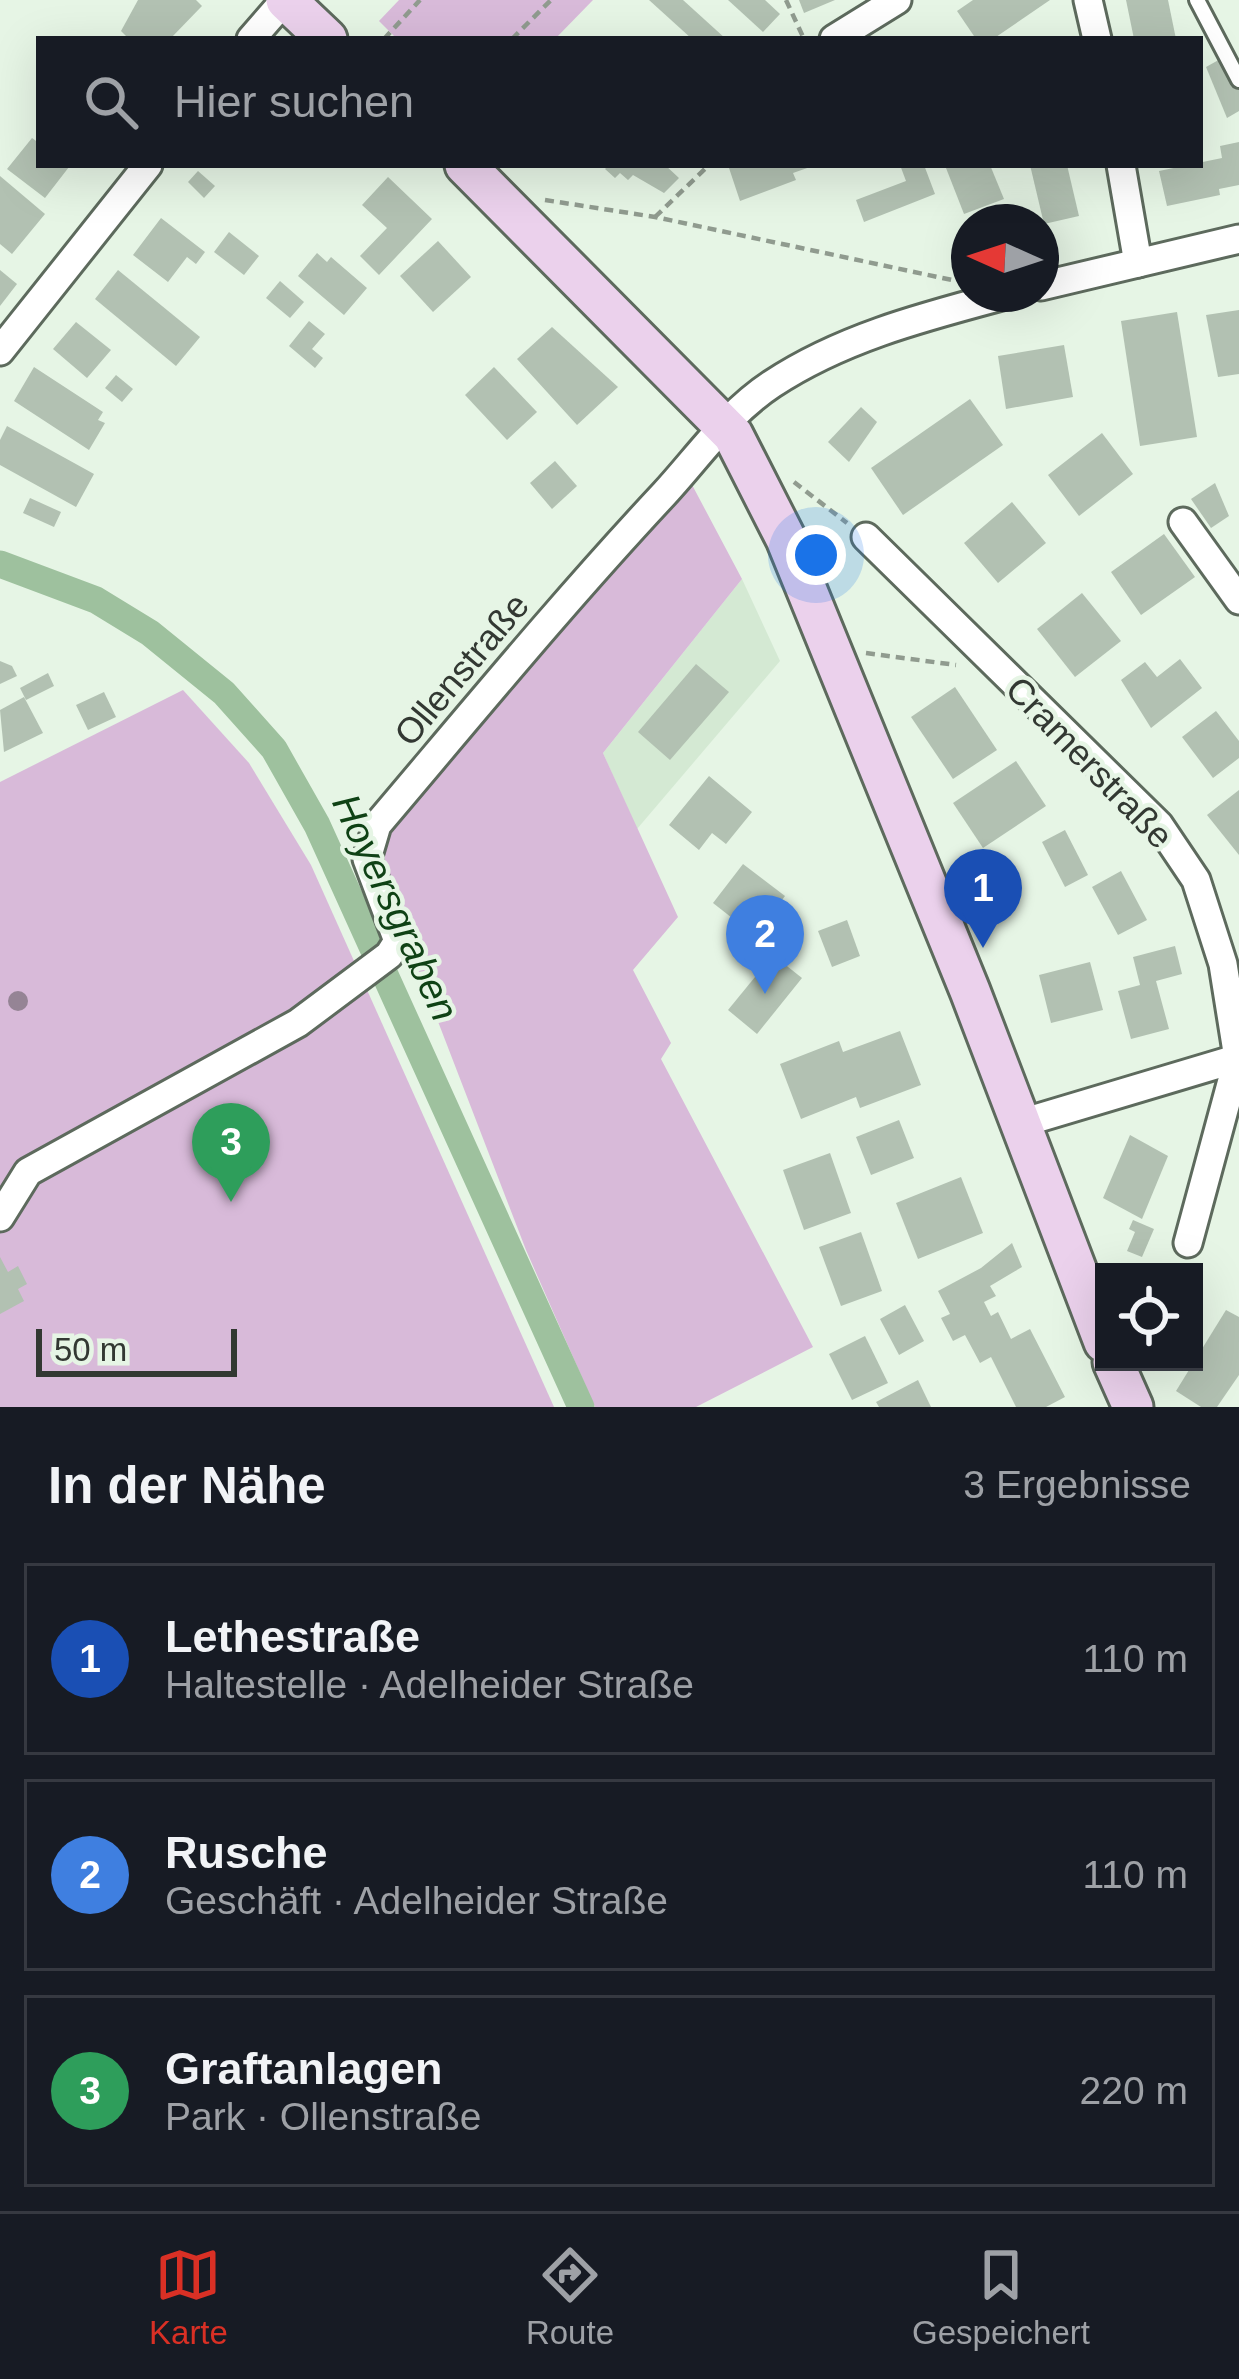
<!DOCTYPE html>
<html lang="de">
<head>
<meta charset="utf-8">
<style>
  body { margin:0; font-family:Arial,sans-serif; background:#20242c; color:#f1f3f6 }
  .controls { position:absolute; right:36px; bottom:36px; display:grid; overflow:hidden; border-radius:0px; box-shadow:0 12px 48px #0002 }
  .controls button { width:108px; height:108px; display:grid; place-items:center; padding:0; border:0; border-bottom:3px solid #363941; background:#171b24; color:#f1f3f6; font:60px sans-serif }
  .compass { position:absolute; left:951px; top:204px; width:108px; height:108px; border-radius:50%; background:#171b24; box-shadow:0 12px 48px #0002; rotate:273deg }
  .scale { position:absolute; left:36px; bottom:30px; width:201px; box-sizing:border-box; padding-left:12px; border:6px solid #323832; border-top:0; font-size:33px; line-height:42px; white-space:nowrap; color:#323832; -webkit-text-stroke:9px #e6f5e5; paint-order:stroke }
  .you { position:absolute; left:816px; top:555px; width:42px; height:42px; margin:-30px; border:9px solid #fff; border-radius:50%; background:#1a73e8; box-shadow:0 0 0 18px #1a73e833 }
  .badge { display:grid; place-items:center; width:78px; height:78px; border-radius:50%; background:#d93025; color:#fff; font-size:39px; font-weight:700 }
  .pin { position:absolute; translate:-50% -99px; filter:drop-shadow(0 3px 6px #0008) }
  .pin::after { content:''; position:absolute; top:63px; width:42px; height:36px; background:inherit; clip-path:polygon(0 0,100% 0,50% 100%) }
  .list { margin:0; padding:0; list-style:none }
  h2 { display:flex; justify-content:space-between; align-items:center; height:156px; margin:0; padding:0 48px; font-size:51px }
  h2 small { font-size:39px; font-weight:400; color:#9ea1a6 }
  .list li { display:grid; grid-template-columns:78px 1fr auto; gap:36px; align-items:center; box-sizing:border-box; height:192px; margin:0 24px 24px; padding:0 24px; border:3px solid #363941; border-radius:0px }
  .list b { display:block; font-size:45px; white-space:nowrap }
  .list p { margin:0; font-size:39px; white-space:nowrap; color:#9ea1a6 }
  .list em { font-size:39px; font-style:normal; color:#9ea1a6 }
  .icon { flex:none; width:66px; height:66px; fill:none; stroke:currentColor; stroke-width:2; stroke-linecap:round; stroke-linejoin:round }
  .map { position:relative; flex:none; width:1239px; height:1407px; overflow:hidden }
  .search { position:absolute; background:#171b24; box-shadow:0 12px 48px #0002; left:36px; right:36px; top:36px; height:132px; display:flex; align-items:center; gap:30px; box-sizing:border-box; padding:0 42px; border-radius:0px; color:#9ea1a6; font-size:45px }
  .sheet { height:804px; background:#171b24 }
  nav { display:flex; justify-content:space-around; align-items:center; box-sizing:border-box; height:168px; border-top:3px solid #363941; background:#171b24; font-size:33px; color:#9ea1a6 }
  nav a { display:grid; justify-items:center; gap:6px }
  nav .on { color:#d93025 }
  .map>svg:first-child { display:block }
  .built { fill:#d4e9d3 }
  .green { fill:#d8bad9 }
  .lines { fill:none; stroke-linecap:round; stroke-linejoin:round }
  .canal { stroke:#9ec19e; stroke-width:27 }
  .building { fill:#b2c1b2 }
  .service-casing { stroke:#5d6a5d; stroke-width:20 }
  .minor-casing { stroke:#5d6a5d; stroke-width:33 }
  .secondary-casing { stroke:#5d6a5d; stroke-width:45 }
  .path { stroke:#909b8f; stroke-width:4.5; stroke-dasharray:9 6; stroke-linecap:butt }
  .service { stroke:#fff; stroke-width:14 }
  .minor { stroke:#fff; stroke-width:27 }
  .secondary { stroke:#ebd1ec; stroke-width:39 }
  .tree { fill:#958495 }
  .labels { text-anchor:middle; stroke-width:9; stroke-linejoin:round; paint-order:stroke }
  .street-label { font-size:36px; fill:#323832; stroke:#e6f5e5 }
  .water-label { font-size:39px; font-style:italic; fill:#0f4215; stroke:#e6f5e5 }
</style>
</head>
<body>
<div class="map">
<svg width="1239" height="1407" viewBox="0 0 1239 1407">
  <rect width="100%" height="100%" fill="#e6f5e5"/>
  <polygon class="built" points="742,579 780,661 637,829 603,753"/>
  <g class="green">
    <polygon points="399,0 593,0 555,39 397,39 379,21"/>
    <polygon points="690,481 742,579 603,753 678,917 633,970 671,1043 661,1059 813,1347 696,1407 595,1407 526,1250 380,871 379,851 389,827"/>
    <polygon points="183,690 249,763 311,865 554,1407 0,1407 0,782"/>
  </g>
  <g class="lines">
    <polyline class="canal" points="0,564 96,600 150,633 224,693 274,749 317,825 581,1407"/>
  </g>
  <g class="building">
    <polygon points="138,0 196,0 202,6 170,39 129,39 121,31"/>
    <polygon points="649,0 683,0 726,39 692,39"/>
    <polygon points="728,0 765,0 780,14 763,32"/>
    <polygon points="799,0 835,0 804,13"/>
    <polygon points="973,0 1050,0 993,39 976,39 957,11"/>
    <polygon points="1126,0 1168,0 1176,39 1134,39"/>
    <polygon points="1224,57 1239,86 1239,111 1227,118 1206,67"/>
    <polygon points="32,138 39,143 39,165 69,167 45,198 7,169"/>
    <polygon points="1239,142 1239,185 1219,189 1220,195 1167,206 1159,171 1222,158 1220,146"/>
    <polygon points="609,165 665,165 679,178 664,193 633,175 628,180 620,173 615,178 605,169"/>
    <polygon points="728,165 813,165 813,166 793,173 796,180 740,201"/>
    <polygon points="900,165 924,165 935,194 864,222 856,200 906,181"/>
    <polygon points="954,165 990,165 1004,199 964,214 946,168"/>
    <polygon points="1030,165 1067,165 1079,216 1044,224"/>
    <polygon points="198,171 215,186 204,198 188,182"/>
    <polygon points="0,176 45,214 12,254 0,244"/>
    <polygon points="388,177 432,219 379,275 360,256 387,228 362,205"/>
    <polygon points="161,218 205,252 196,264 187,257 168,282 133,255"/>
    <polygon points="229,232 259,256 244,275 214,252"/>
    <polygon points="438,241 471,277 433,312 400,276"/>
    <polygon points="317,253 327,262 331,257 367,288 344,315 298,276"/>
    <polygon points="0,270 17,284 0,306"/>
    <polygon points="118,270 200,337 176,366 95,299"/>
    <polygon points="280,281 304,302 290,318 266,298"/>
    <polygon points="1239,310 1239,374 1218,377 1206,315"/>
    <polygon points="1177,312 1197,437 1140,446 1121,321"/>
    <polygon points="309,321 325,334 312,349 323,358 315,368 289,346"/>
    <polygon points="76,322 111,350 87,378 53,349"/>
    <polygon points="552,327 618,387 577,425 517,359"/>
    <polygon points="1064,345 1073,397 1006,409 998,356"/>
    <polygon points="34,367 103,412 98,420 105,423 89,450 14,401"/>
    <polygon points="494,367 537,412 507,440 465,395"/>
    <polygon points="116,375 133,389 122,402 105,388"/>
    <polygon points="970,399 1003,445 903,515 871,468"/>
    <polygon points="861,407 877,422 849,462 828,442"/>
    <polygon points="7,426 94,474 76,507 0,465 0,440"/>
    <polygon points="1102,433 1133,474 1079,516 1048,475"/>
    <polygon points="555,461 577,486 552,509 530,483"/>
    <polygon points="1215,483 1229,516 1211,528 1191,499"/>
    <polygon points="30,498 61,512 54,527 23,513"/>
    <polygon points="1012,502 1046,543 998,583 964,543"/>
    <polygon points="1164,534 1195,577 1141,615 1111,572"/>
    <polygon points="1082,593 1121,641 1075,677 1037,629"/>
    <polygon points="1180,659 1202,688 1151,728 1121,680 1145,662 1157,677"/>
    <polygon points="0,661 12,666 17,676 0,684"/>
    <polygon points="696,664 729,692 670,760 638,732"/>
    <polygon points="48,673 54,686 26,700 20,688"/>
    <polygon points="955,687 997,750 953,779 911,717"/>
    <polygon points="104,692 116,717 88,730 76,705"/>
    <polygon points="24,697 43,733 4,752 0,710"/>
    <polygon points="1216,711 1239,741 1239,758 1213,778 1182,737"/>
    <polygon points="1016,761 1046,806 983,848 953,803"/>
    <polygon points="709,776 752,812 726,844 712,833 699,850 669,825"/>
    <polygon points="1239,790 1239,855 1207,815"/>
    <polygon points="1065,830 1088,875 1065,887 1042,842"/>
    <polygon points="743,864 785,896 755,936 713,903"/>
    <polygon points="1121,871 1147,920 1118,935 1092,887"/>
    <polygon points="847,920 860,956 832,967 818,931"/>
    <polygon points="1175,946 1182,974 1156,981 1169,1029 1131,1039 1118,991 1140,985 1133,957"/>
    <polygon points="773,955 802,978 757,1034 728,1010"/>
    <polygon points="1090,962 1103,1010 1051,1023 1039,975"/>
    <polygon points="900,1031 921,1085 860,1108 856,1097 801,1119 780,1064 839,1041 843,1052"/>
    <polygon points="899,1120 914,1158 871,1175 856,1137"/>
    <polygon points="1130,1135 1168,1156 1142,1219 1103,1198"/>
    <polygon points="830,1153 851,1213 804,1230 783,1170"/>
    <polygon points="961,1177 983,1233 918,1259 896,1203"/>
    <polygon points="1133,1220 1154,1229 1142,1257 1127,1251 1135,1232 1129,1229"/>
    <polygon points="861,1232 882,1291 841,1306 819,1247"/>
    <polygon points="1012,1243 1022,1267 990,1286 996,1296 984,1302 991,1316 998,1312 1011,1339 1030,1329 1065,1397 1046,1407 1016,1407 991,1357 980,1363 965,1335 953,1341 941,1318 950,1314 938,1291 981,1268"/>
    <polygon points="0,1257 8,1272 18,1266 27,1284 18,1289 24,1301 0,1314"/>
    <polygon points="905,1305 924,1341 899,1355 880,1319"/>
    <polygon points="1226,1310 1239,1317 1239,1375 1217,1407 1201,1407 1176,1391"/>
    <polygon points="865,1336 888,1383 852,1400 829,1354"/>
    <polygon points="918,1380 931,1407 879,1407 876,1402"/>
  </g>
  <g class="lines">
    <g class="service-casing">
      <polyline id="service" points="1197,0 1239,80"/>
    </g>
    <g class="minor-casing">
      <g id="minor">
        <polyline points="1088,0 1097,39"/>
        <polyline points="251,39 285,0"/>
        <polyline points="834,39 897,0"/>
        <polyline points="1121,165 1138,263"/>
        <polyline points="1041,286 1239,239"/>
        <polyline points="0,351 148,165"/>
        <polyline points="1183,522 1239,600"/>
        <polyline points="866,537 1159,825 1196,880 1223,964 1238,1058 1188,1243"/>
        <polyline points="1018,1124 1239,1058"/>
        <path d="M0,1217L28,1172L298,1023L389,955L398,941L367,859L377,825C472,713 564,601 664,494C699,456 728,413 772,384C843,337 927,316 1009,294"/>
      </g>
    </g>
    <g class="secondary-casing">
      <g id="secondary">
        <polyline points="286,0 327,39"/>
        <polyline points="465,165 733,435 786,539 970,991 1104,1342"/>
        <polyline points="1113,1362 1133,1407"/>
      </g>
    </g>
    <g class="path">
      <polyline points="786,0 804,39"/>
      <polyline points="384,39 420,0"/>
      <polyline points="512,39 551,0"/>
      <polyline points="545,200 655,217 952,280"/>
      <polyline points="655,217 709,165"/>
      <polyline points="794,482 847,523"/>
      <polyline points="866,653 956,665"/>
    </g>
    <use href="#service" class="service"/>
    <use href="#minor" class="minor"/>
    <use href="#secondary" class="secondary"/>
  </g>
  <circle class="tree" cx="18" cy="1001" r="10"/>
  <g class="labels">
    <g class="street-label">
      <text transform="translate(461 669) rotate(-50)" y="13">Ollenstraße</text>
      <text transform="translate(1090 762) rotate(46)" y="13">Cramerstraße</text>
    </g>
    <g class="water-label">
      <text transform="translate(396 907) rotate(65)" y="14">Hoyersgraben</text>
    </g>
  </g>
</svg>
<div class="controls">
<button><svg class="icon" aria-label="locate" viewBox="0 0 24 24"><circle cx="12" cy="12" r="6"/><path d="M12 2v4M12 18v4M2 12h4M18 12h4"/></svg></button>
</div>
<svg class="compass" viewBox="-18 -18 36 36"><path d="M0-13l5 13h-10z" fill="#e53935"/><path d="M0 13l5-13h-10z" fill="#9ea1a6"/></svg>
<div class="scale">50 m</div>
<div class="you"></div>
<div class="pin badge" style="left:983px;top:948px;background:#1a4fb4">1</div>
<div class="pin badge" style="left:765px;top:994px;background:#3f7fe0">2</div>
<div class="pin badge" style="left:231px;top:1202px;background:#2e9e5b">3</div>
<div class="search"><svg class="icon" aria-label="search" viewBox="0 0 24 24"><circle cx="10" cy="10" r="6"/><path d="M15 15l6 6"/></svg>Hier suchen</div>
</div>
<section class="sheet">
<h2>In der Nähe<small>3 Ergebnisse</small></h2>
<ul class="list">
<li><span class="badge" style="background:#1a4fb4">1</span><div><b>Lethestraße</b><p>Haltestelle · Adelheider Straße</p></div><em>110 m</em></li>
<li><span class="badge" style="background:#3f7fe0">2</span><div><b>Rusche</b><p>Geschäft · Adelheider Straße</p></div><em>110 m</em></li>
<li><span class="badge" style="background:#2e9e5b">3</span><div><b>Graftanlagen</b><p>Park · Ollenstraße</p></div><em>220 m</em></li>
</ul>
</section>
<nav>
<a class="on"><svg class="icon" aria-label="map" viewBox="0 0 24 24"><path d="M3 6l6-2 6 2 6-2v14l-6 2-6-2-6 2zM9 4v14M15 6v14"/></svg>Karte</a>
<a><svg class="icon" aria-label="directions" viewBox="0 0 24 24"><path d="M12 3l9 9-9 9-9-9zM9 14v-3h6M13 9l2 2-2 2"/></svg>Route</a>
<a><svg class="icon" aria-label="saved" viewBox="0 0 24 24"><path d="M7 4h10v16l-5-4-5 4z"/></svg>Gespeichert</a>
</nav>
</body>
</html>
